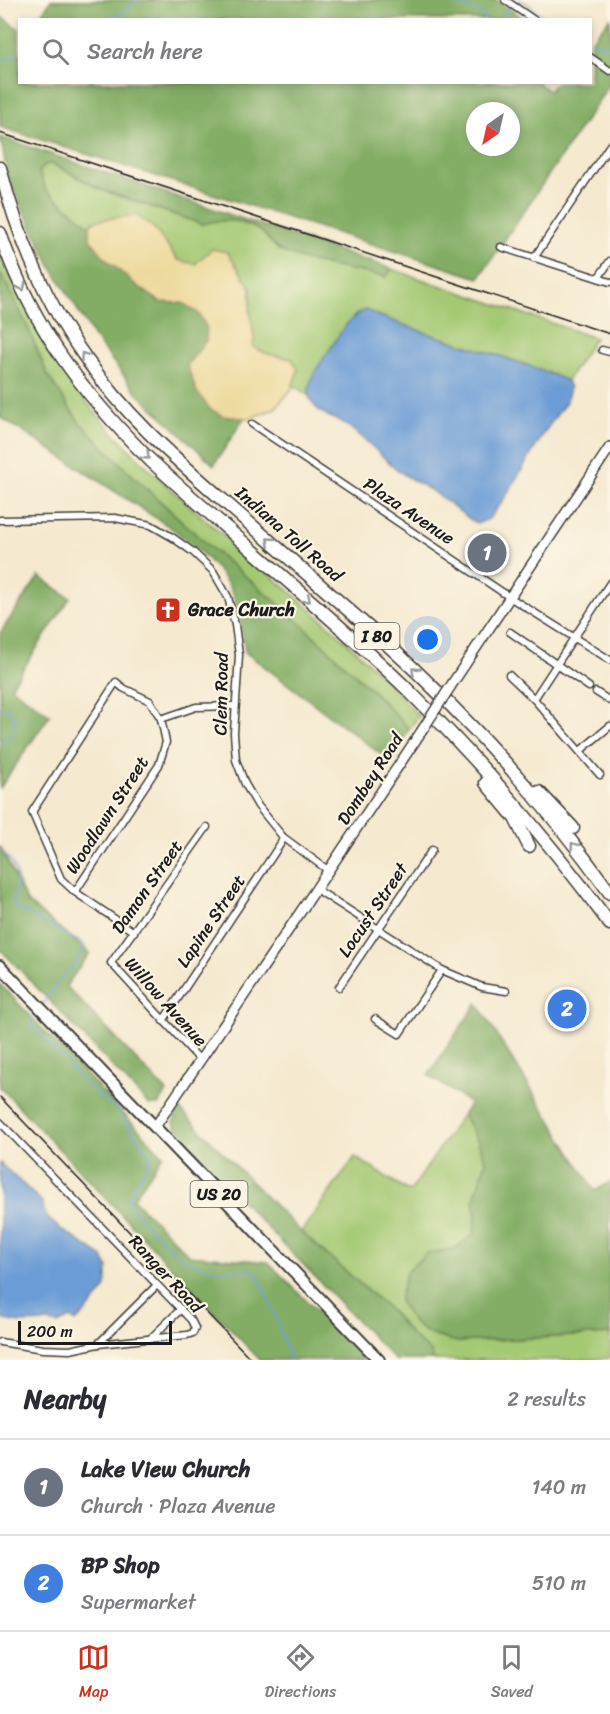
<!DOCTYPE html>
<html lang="en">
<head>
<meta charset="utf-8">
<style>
  body { margin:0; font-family:Sriracha,sans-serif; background:#f7f7f7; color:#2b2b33 }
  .compass { position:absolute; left:466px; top:102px; width:54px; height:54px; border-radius:50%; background:#fff; box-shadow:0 3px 9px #0003; rotate:214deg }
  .scale { position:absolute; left:18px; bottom:15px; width:154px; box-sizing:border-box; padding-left:6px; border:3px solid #1c1c1c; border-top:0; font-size:16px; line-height:21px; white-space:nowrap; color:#1c1c1c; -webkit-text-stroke:4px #fcf5e5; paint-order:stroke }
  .you { position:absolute; left:428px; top:640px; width:21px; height:21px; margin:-15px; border:4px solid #fff; border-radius:50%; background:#1a73e8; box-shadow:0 0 0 9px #1a73e833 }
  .badge { display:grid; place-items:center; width:39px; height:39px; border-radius:50%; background:#c8321e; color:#fff; font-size:20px; font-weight:700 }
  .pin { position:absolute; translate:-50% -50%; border:3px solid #fff; box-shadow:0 2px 6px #0006 }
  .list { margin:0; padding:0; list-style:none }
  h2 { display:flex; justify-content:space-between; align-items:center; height:78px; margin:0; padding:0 24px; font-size:26px }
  h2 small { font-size:20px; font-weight:400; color:#7c7c81 }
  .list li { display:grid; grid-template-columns:39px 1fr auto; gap:18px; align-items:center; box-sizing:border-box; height:96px; padding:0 24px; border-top:2px solid #e1e1e2 }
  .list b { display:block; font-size:22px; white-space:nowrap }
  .list p { margin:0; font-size:20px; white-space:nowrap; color:#7c7c81 }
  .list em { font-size:20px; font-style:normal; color:#7c7c81 }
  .icon { flex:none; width:33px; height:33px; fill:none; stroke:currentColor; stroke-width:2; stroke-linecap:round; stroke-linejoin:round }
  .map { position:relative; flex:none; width:610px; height:1360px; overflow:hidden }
  .search { position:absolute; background:#fff; box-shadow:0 3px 9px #0003; left:18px; right:18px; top:18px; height:66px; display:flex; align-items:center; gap:15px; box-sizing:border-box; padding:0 21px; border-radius:0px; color:#7c7c81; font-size:22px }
  .sheet { height:270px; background:#fff }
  nav { display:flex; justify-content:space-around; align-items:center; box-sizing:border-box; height:84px; border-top:2px solid #e1e1e2; background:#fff; font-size:16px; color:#7c7c81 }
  nav a { display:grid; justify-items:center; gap:3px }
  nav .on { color:#c8321e }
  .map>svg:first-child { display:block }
  .green { fill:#a4c973; stroke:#607248; stroke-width:1.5 }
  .forest { fill:#83ad65; stroke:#506440; stroke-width:1.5; fill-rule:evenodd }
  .sand { fill:#eeda9e; stroke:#857b5d; stroke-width:1.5 }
  .water { fill:#6c9cd6; stroke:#445c79; stroke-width:1.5 }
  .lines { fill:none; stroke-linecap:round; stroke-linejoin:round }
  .stream { stroke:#6c9cd6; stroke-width:1.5 }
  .street-casing { stroke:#3d3b37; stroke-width:9 }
  .secondary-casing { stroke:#3d3b37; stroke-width:12 }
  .primary-casing { stroke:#3d3b37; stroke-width:14 }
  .highway-casing { stroke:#3d3b37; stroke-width:15 }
  .street { stroke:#fff; stroke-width:6 }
  .secondary { stroke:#fff; stroke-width:9 }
  .primary { stroke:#fff; stroke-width:10 }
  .highway { stroke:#fff; stroke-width:12 }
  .rail { stroke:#1c1c1c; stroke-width:1.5 }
  .secondary-bridge-casing { stroke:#3d3b37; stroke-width:12; stroke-linecap:butt }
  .secondary-bridge { stroke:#fff; stroke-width:9 }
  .oneway { stroke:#999 }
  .labels { text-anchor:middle; stroke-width:4.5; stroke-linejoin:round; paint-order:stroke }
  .shield { fill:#fcf5e5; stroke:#5f5d58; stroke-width:1.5 }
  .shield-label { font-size:16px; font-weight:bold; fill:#1c1c1c }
  .street-label { font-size:18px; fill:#1c1c1c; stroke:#fcf5e5 }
  .poi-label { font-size:18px; font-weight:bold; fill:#1c1c1c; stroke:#fcf5e5; text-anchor:start }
</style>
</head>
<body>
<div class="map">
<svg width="610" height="1360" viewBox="0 0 610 1360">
  <rect width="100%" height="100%" fill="#fcf5e5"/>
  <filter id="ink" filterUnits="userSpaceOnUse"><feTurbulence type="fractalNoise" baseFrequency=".0167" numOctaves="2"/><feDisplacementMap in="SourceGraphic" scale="12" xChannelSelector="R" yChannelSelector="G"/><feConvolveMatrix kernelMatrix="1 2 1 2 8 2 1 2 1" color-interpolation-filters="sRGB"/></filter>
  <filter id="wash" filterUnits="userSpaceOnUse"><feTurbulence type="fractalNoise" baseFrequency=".008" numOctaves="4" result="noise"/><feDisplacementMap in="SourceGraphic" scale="24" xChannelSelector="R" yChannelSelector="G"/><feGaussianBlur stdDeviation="1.35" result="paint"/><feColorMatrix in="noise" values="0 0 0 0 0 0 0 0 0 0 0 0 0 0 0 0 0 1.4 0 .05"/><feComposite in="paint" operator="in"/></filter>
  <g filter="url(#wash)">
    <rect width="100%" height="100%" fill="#f5e9cf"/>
    <g class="green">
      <path d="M46,164H53L102,190L202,224L215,221L235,220L261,231L278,250L385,277L392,269L595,338L567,381C502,352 431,339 366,310L356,314L343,331L315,373L309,389V396L293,385L298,370L292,359L267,354L252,347L254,337L250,312L251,288L212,249L195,265L178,260L167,245L94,221L90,226L46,190L39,172Z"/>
      <path d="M0,252C12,284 30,315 47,345C54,355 59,366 66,376C140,476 245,549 336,632C365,658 392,687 419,716L409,729L375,693L287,611L210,547L136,479L79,422L48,376L26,323L0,272Z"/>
      <polygon points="463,1114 478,1141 486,1162 473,1202 476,1216 474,1234 454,1249 427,1253 457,1342 610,1334 610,1358 582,1360 433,1360 432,1353 412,1336 392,1312 301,1232 355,1157 410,1192"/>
    </g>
    <g class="forest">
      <polygon points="51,0 496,0 520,16 518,20 38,19"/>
      <path d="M0,16L19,29L20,82H537L549,91L556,83L590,82L591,41L610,18V84L479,278L0,127ZM475,111H511V147H475Z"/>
      <path d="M0,137L392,269L386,277C351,269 313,266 281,251C273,247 268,236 261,231C242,218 223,219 202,224L102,190L53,164H46L39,172L46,190L90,226V239L105,258L136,285L160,302L183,303L198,313L207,328L206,341L187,365L223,416L244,418L214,465L138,394L94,337L52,268L9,181Z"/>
      <path d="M0,272L26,323L48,376L79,422L136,479L210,547L287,611L375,693L409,729L391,762L245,652C242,631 240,607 230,588C218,566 195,547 176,531L0,417Z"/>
      <polygon points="39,576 70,598 11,687 50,715 0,788 0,633"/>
      <polygon points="0,846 27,902 90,953 66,986 167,1092 158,1105 149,1105 0,949"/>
      <polygon points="0,984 163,1155 133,1199 189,1255 268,1262 365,1360 260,1360 0,1087"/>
      <polygon points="477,1003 595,1191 610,1182 610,1334 457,1342 431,1335 414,1324 399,1301 406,1272 427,1253 454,1249 474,1234 476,1216 473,1202 486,1162 478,1141 463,1114 470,1103 428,1075"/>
      <polygon points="177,1106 301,1232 392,1312 412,1336 432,1353 433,1360 395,1360 179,1136 174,1123"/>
    </g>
    <polygon class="sand" points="135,215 153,227 178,260 195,264 212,249 227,252 251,288 250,312 254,337 253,347 267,354 292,359 298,370 291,390 275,408 251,418 244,418 223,416 210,409 197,392 187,365 206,341 207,328 198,313 183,303 161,302 136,285 105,258 90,239 90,226 94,221"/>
    <g class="water">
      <path d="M366,310C431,339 502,352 567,381L570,388L566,402L546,430L502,502L489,519L477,524C464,516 453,506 441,497C426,486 407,479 394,467C378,453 364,437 346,425C334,418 315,413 310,398C305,381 321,363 330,349C340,334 349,316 366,310Z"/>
      <polygon points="0,1163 42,1202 46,1216 59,1228 102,1256 108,1267 106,1287 92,1305 76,1322 70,1318 58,1324 48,1322 20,1323 0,1319"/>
    </g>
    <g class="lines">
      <g class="stream">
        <polyline points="441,0 475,10 485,17 485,20"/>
        <polyline points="518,0 528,4 548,20"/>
        <polyline points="96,20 122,14 137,0"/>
        <polyline points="503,20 510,7"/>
        <polyline points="590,42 610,46"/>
        <polyline points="3,61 20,53"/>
        <polyline points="0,709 10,710 15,721 13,733 0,744"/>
        <path d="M0,850C9,856 17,869 17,881C17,887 14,895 13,901L17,908L82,943L85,946L73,968L62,977L42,1005"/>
        <path d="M37,1011L32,1018L33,1027L69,1064L79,1078L121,1114L151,1158C145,1174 134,1183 128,1201C134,1213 145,1223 155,1233C163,1240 171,1249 179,1256C199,1270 228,1273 252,1269C266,1282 283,1339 290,1360"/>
      </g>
    </g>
  </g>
  <g filter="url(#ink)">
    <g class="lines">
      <g class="street-casing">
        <g id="street">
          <polyline points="505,0 534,20"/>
          <polyline points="590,57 610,71"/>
          <polyline points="501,247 610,282"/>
          <polyline points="534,258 610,145"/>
          <polyline points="598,278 610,261"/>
          <polyline points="602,350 610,352"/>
          <polyline points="252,424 511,598 610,660"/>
          <polyline points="0,520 115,518 151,525 172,537 193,552 213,571 228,597 235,625 239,655 234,733 236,760 245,784 258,806 283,837 329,871"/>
          <polyline points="510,632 589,687"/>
          <polyline points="509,675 534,699 600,775"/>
          <polyline points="596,692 610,701"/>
          <polyline points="534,699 610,583"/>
          <polyline points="161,719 196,707 235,706"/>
          <polyline points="580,751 610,726"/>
          <polyline points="316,889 442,970 482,987 506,991"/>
          <polyline points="75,892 159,765 166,742 161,719 150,701 123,688 116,682 32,812 61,879 75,892 134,932"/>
          <polyline points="339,987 432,850"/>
          <polyline points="375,1019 399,1034 442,970"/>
          <polyline points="163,1021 281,843 283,837"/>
          <polyline points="200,1060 111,963 207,827"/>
          <polyline points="0,1122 191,1320 195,1328 193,1333 187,1335 98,1344 70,1350 43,1349 0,1342"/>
          <polyline points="150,1339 181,1309"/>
          <polyline points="98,1344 157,1285"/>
        </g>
      </g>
      <g class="secondary-casing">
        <g id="secondary">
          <polyline points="454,681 610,447"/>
          <polyline points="155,1127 316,889 421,732"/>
        </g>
      </g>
      <g class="primary-casing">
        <polyline id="primary" points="0,966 379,1360"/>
      </g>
      <g class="highway-casing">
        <g id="highway">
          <path d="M0,168C18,237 45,302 87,360C123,412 170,454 217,495C270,542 324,588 377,635C463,712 543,799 610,893"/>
          <path d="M0,233C31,325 82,393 150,460C235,538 326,610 408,690C482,763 549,841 610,924"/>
          <polyline points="486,783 515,818 529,846"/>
          <polyline points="539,792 573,828"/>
        </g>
      </g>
      <use href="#street" class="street"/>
      <use href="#secondary" class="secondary"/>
      <use href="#primary" class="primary"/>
      <use href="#highway" class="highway"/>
      <g class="rail">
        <polyline points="0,133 610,334"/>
        <polyline points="0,1097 252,1360"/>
      </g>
      <g class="secondary-bridge-casing">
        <polyline id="secondary-bridge" points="421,732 454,681"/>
      </g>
      <use href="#secondary-bridge" class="secondary-bridge"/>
    </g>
    <defs><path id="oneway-chevron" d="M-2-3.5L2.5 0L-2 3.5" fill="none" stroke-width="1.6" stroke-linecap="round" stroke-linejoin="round" transform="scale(1.5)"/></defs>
    <g class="oneway">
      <use href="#oneway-chevron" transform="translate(22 287) rotate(64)"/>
      <use href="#oneway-chevron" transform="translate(84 356) rotate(-125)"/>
      <use href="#oneway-chevron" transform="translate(146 456) rotate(44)"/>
      <use href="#oneway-chevron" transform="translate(270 541) rotate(-139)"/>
      <use href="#oneway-chevron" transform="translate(307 599) rotate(41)"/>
      <use href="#oneway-chevron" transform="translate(415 671) rotate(-136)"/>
      <use href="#oneway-chevron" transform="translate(574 846) rotate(-128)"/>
    </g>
  </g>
  <defs>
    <g id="church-square" transform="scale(1.35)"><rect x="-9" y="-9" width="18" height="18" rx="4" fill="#c8321e" stroke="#fcf5e5"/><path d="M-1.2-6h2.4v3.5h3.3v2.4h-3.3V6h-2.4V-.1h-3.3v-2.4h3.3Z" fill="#fff"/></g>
  </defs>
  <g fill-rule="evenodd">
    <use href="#church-square" x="168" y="610"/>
  </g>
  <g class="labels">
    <g class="shield">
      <rect x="354.5" y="623" width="45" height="26" rx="4.5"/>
      <rect x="190.5" y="1181" width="57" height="26" rx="4.5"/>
    </g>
    <g class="shield-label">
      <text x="377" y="642">I 80</text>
      <text x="219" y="1200">US 20</text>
    </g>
    <g class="street-label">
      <text transform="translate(409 511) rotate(34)" y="6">Plaza Avenue</text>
      <text transform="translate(289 534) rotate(41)" y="6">Indiana Toll Road</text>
      <text transform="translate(221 694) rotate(-89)" y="6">Clem Road</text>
      <text transform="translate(370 779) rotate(-57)" y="6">Dombey Road</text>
      <text transform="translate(107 815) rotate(-57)" y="6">Woodlawn Street</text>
      <text transform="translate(147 887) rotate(-55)" y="6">Damon Street</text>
      <text transform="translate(373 910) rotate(-56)" y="6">Locust Street</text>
      <text transform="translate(211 921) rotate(-56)" y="6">Lapine Street</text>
      <text transform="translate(166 1002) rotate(48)" y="6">Willow Avenue</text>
      <text transform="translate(166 1274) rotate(47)" y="6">Ranger Road</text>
    </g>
    <g class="poi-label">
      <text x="188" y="616">Grace Church</text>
    </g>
  </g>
</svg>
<svg class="compass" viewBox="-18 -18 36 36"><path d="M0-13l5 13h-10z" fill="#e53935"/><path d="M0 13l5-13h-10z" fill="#7c7c81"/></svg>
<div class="scale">200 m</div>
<div class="you"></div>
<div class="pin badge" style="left:487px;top:553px;background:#6b7280">1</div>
<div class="pin badge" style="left:567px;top:1009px;background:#3f7fe0">2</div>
<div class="search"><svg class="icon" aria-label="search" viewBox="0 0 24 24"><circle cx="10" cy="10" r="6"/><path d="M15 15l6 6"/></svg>Search here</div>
</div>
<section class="sheet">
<h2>Nearby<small>2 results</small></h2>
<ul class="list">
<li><span class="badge" style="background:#6b7280">1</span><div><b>Lake View Church</b><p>Church · Plaza Avenue</p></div><em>140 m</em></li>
<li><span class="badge" style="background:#3f7fe0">2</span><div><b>BP Shop</b><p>Supermarket</p></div><em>510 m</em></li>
</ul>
</section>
<nav>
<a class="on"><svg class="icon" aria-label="map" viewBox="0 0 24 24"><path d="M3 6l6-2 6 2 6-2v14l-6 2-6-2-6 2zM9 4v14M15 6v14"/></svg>Map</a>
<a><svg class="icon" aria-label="directions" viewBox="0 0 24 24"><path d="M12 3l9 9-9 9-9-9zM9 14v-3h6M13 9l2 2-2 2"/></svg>Directions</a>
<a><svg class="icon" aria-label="saved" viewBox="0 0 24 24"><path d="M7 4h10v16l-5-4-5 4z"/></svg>Saved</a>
</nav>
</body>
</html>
